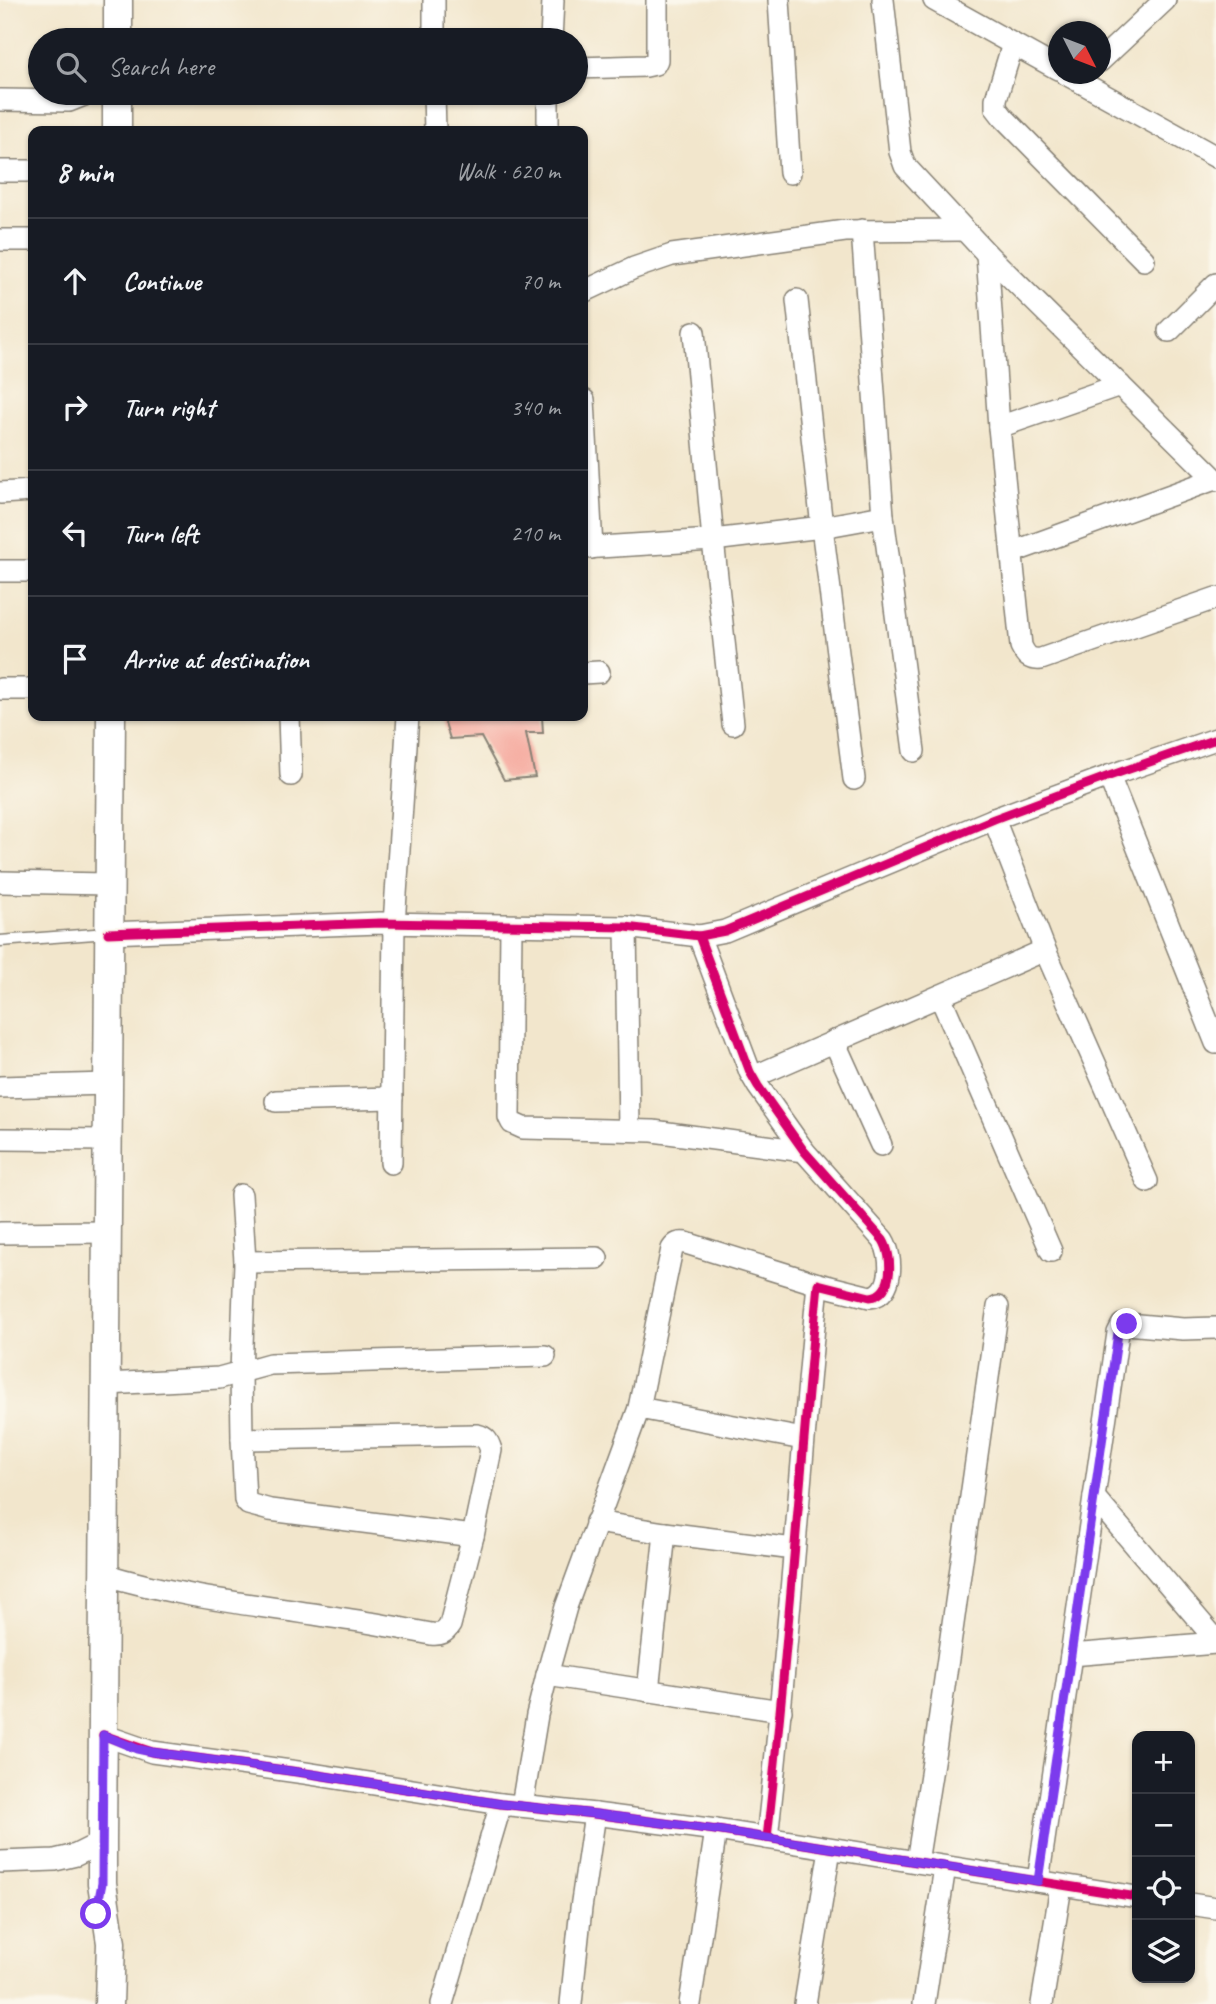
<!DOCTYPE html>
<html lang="en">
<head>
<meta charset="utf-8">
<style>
  body { margin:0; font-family:Caveat,sans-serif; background:#242831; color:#f1f3f6 }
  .controls { position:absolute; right:21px; bottom:21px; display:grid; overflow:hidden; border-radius:14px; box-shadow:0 2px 5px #0004 }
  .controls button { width:63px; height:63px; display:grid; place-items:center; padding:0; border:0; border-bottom:2px solid #363941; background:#171b24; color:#f1f3f6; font:35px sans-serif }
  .compass { position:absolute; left:1048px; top:21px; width:63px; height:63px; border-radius:50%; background:#171b24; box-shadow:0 2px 5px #0004; rotate:132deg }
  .stop { position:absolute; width:21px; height:21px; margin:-16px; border:5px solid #7c3aed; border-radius:50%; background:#fff }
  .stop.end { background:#7c3aed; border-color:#fff; box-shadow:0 2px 7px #0008 }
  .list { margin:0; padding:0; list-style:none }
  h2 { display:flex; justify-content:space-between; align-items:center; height:91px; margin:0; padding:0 28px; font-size:30px }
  h2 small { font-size:23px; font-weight:400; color:#9ea1a6 }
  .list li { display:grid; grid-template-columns:46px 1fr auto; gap:21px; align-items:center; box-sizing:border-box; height:126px; padding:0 28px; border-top:2px solid #363941 }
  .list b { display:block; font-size:26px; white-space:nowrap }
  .list em { font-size:23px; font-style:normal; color:#9ea1a6 }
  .icon { flex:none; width:38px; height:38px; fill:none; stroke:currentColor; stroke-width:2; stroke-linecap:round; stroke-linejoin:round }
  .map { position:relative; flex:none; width:1216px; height:2004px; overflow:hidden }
  .search { position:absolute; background:#171b24; box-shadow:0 2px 5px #0004; left:28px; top:28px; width:560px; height:77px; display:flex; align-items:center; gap:18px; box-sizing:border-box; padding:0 24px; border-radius:38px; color:#9ea1a6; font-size:26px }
  .panel { position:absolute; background:#171b24; box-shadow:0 2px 5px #0004; left:28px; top:126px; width:560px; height:595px; border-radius:14px }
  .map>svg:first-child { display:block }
  .building { fill:#f5a499 }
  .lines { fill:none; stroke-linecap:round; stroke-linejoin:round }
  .service-casing { stroke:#878174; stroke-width:13 }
  .minor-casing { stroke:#878174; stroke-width:24 }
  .secondary-casing { stroke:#878174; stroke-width:31 }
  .service { stroke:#fff; stroke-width:10 }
  .minor { stroke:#fff; stroke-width:21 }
  .secondary { stroke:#fff; stroke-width:28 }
  .cycleway-casing { stroke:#fbf7ec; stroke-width:13 }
  .cycleway { stroke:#d6006c; stroke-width:9 }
  .route { stroke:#7c3aed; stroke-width:9 }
</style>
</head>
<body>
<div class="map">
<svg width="1216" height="2004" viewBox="0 0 1216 2004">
  <rect width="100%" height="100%" fill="#fbf7ec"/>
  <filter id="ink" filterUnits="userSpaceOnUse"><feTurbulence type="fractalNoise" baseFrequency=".0143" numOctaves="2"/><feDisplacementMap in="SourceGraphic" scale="14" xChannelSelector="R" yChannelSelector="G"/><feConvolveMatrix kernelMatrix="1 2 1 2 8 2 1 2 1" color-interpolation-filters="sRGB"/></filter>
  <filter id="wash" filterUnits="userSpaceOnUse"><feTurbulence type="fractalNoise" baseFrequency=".00686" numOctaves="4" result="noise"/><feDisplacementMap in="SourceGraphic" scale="28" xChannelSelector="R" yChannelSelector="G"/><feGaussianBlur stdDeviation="1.57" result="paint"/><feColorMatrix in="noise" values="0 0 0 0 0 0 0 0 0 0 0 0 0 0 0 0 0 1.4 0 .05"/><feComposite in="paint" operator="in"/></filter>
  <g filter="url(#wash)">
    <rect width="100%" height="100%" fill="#f2e6cc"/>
    <g id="blocks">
      <polygon class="building" points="443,716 542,716 543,733 526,733 535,777 504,780 481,737 450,739"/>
    </g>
  </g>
  <g filter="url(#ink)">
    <use href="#blocks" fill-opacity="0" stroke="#878174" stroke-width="2"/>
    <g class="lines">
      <g class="service-casing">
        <polyline id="service" points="0,941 108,933"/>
      </g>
      <g class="minor-casing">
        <g id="minor">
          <polyline points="779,0 790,173"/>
          <polyline points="883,0 900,152 905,166 987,254 1216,480"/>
          <polyline points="934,0 1058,69"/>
          <polyline points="434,40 434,0"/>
          <polyline points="551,40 553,0"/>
          <polyline points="1013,44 996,99 996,108 1003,117 1144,260"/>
          <polyline points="1100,61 1165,0"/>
          <polyline points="576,68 646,66 655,64 657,60 657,0"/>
          <polyline points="1066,74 1216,157"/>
          <polyline points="434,93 435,131"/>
          <polyline points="0,100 69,101 89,93"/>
          <polyline points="548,131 548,93"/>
          <polyline points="0,171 33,171"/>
          <polyline points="862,230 883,516 914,751"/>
          <polyline points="0,240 33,240"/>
          <path d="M987,254L999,427L1021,646C1026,656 1029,660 1041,659L1216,598"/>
          <polyline points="583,292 634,268 672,255 845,231 963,230"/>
          <polyline points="797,300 822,527 854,779"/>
          <polyline points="1169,331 1216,284"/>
          <polyline points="694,332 713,540 733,724"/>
          <polyline points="584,400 592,548"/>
          <polyline points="999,427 1120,385"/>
          <polyline points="0,493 33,491"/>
          <polyline points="583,548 713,540 822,527 883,516"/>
          <polyline points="1013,552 1215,479"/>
          <polyline points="0,571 33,571"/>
          <polyline points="583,673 599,672"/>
          <polyline points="0,689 33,689"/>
          <polyline points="289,716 291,775"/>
          <polyline points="1109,776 1216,1043"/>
          <polyline points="994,819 1045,950 1147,1181"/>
          <polyline points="0,882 108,884"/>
          <polyline points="511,926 509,1117 512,1123 523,1128 653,1131 804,1151"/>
          <polyline points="626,927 629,1129"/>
          <polyline points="108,933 380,923 626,927 699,936 725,931 994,819 1109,776 1216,739"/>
          <path d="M699,936L750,1072L758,1086L804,1151L883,1240C893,1256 894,1295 870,1297L818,1284C800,1469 788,1654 767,1838"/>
          <polyline points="940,996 1051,1251"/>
          <polyline points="834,1041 881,1145"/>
          <polyline points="753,1077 1045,950"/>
          <polyline points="0,1087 108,1084"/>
          <polyline points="276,1101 392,1098"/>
          <polyline points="0,1139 108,1140"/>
          <polyline points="391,1163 394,924 408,716"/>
          <polyline points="241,1195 245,1262 241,1373 242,1439 245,1500 248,1504 270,1510 473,1536"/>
          <polyline points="0,1233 107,1232"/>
          <polyline points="245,1262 597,1258"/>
          <polyline points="107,1384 219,1378 270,1364 545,1356"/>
          <polyline points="639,1408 803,1439"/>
          <polyline points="1094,1497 1216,1640"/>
          <polyline points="596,1522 665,1533 794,1549"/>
          <path d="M103,1574C185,1599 268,1606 352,1620C379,1624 405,1629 431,1634C441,1635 445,1633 450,1625L473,1536L491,1450C488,1441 486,1437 477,1435L242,1439"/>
          <polyline points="1071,1655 1216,1643"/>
          <polyline points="547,1675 781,1711"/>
          <polyline points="648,1691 665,1533"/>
          <polyline points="103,1735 152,1752 305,1773 501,1804 595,1814 716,1830 1137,1897"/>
          <path d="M522,1806L537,1715L547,1675L566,1607L639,1408L672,1249C676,1243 679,1242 686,1243L818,1284"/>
          <polyline points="0,1862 55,1860 76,1855 102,1842"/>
          <polyline points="917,1862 936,1743 998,1307"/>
          <polyline points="1038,1881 1118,1333 1122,1325 1127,1324 1183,1329 1216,1328"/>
          <polyline points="1190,1904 1216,1908"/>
          <polyline points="442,2004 501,1804"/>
          <polyline points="571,2004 581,1908 595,1814"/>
          <polyline points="690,2004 716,1830"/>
          <polyline points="805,2004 830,1849"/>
          <polyline points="924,2004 945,1867"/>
          <polyline points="1042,2004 1061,1886"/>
        </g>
      </g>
      <g class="secondary-casing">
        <g id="secondary">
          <polyline points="118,40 118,0"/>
          <polyline points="117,131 117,93"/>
          <polyline points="109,2004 111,1943 102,1883 102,1842 111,716"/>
        </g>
      </g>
      <use href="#service" class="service"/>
      <use href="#minor" class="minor"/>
      <use href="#secondary" class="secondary"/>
      <g class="cycleway-casing">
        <g id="cycleway">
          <polyline points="108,933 380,923 626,927 699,936 725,931 994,819 1109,776 1216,739"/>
          <path d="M699,936L750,1072L758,1086L804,1151L883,1240C893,1256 894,1295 870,1297L818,1284C800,1469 788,1654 767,1838"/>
          <polyline points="103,1735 152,1752 305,1773 501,1804 595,1814 716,1830 1137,1897"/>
        </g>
      </g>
      <use href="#cycleway" class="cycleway"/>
    </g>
  </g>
  <g class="lines" filter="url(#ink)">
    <polyline class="route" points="96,1914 102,1883 103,1735 137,1749 152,1752 305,1773 502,1804 596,1814 716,1830 1038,1881 1118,1333 1122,1325 1127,1324"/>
  </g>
</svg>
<div class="controls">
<button>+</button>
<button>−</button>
<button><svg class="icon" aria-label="locate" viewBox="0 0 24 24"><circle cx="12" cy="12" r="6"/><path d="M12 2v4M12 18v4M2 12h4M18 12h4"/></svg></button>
<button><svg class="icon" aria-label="layers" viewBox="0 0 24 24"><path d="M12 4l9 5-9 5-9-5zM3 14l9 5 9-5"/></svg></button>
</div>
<svg class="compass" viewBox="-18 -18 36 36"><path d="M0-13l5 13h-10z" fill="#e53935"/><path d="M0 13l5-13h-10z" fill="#9ea1a6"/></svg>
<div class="stop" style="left:96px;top:1914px"></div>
<div class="stop end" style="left:1127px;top:1324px"></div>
<div class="search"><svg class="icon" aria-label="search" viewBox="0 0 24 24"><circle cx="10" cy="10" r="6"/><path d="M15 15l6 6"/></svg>Search here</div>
<section class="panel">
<h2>8 min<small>Walk · 620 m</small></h2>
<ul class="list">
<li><svg class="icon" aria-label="ahead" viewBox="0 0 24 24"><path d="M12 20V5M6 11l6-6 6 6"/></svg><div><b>Continue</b></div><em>70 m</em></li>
<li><svg class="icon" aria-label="right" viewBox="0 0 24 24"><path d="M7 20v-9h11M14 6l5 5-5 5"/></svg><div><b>Turn right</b></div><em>340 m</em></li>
<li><svg class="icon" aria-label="left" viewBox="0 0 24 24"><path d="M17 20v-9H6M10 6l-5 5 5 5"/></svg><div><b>Turn left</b></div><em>210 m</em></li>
<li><svg class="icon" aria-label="arrive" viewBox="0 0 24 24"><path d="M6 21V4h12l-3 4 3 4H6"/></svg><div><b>Arrive at destination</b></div></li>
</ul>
</section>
</div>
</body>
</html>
